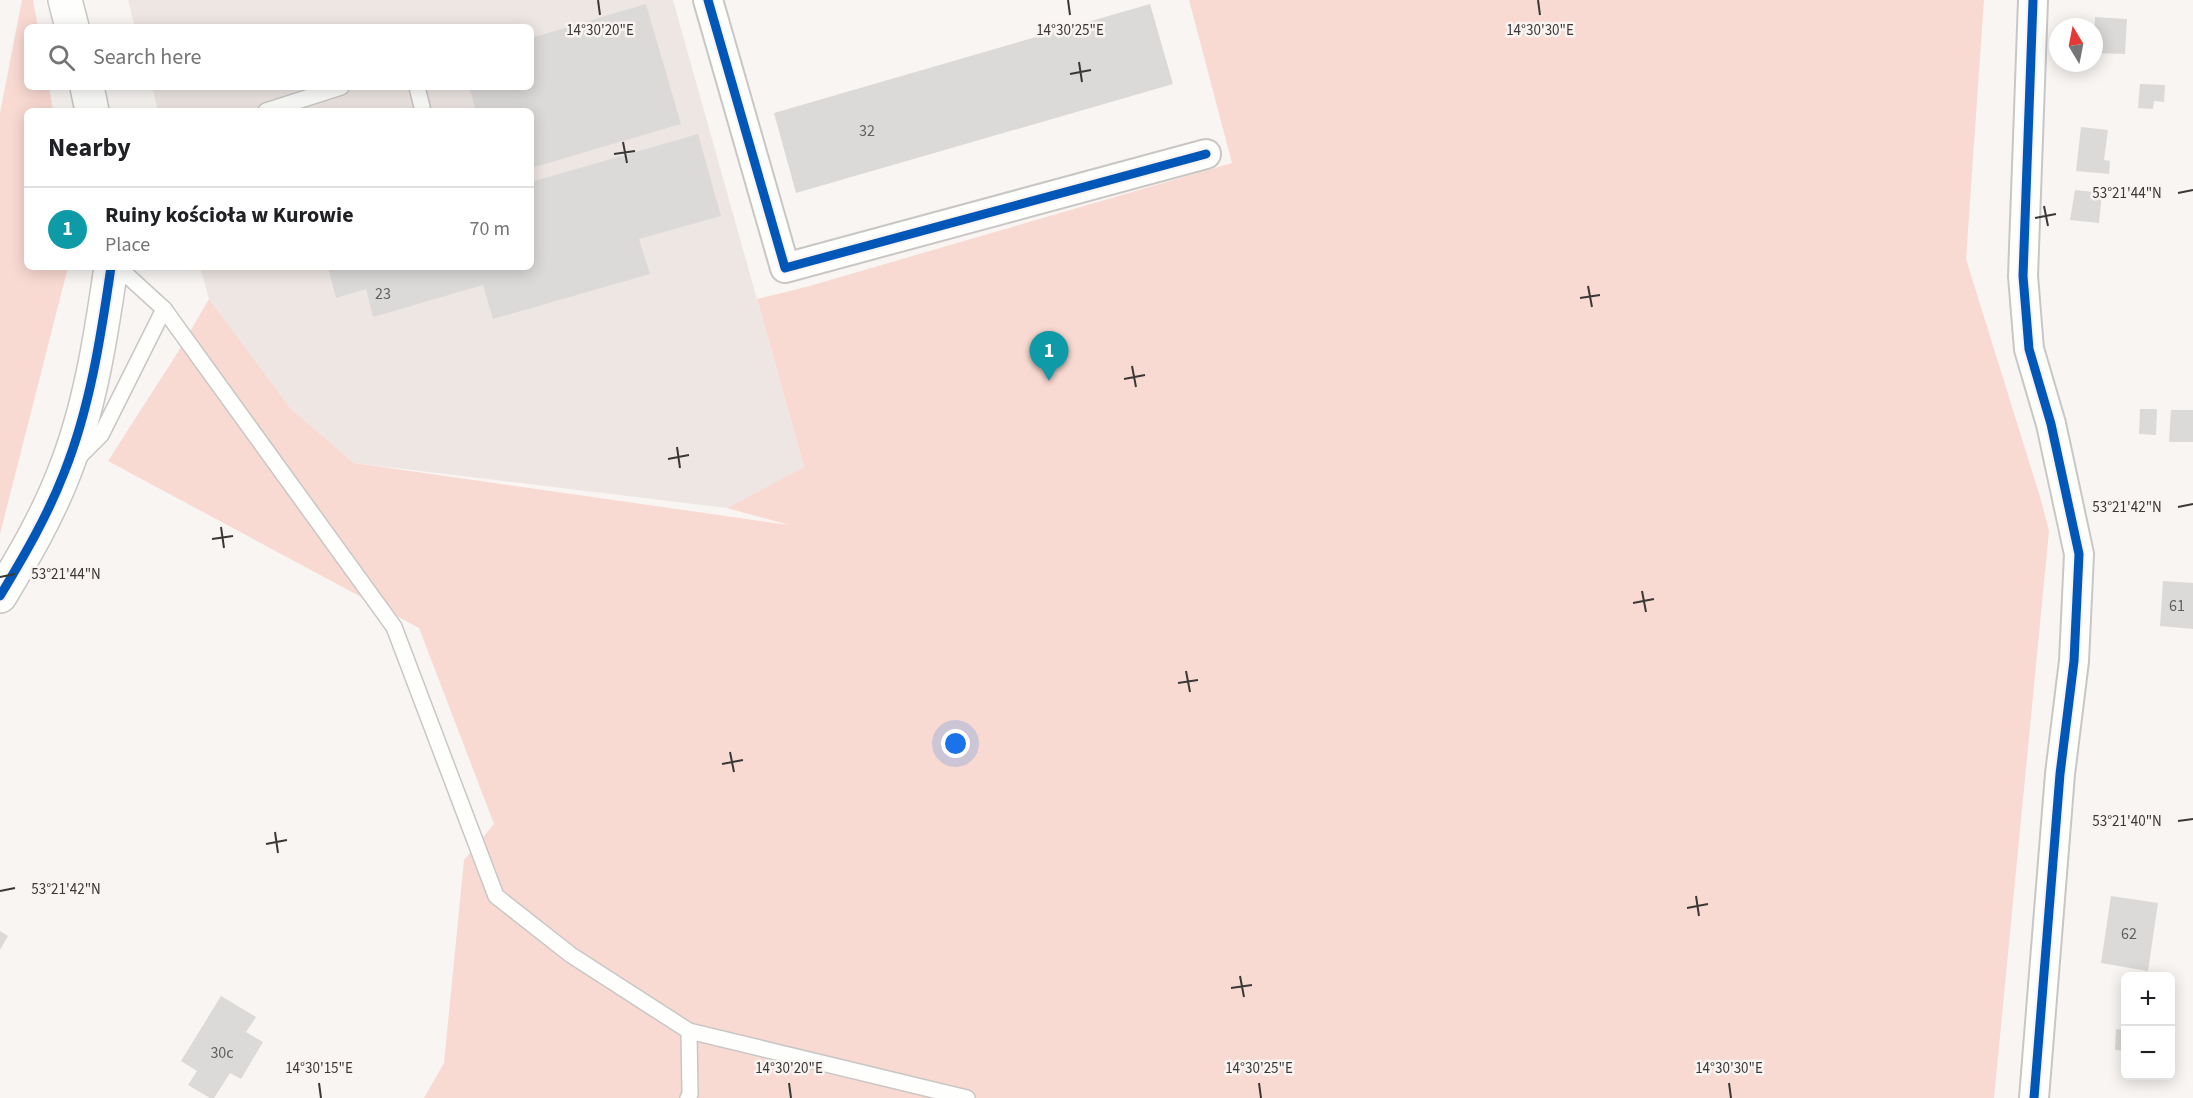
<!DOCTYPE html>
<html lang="en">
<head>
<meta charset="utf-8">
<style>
  body { margin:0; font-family:"Source Sans 3",sans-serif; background:#f6f6f6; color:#202124 }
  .controls { position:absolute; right:18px; bottom:18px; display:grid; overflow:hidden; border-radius:9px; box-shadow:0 3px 15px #0003 }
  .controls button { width:54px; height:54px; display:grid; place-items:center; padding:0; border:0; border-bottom:2px solid #e0e0e0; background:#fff; color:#202124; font:30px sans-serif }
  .compass { position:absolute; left:2049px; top:18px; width:54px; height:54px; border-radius:50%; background:#fff; box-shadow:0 3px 15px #0003; rotate:350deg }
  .you { position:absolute; left:956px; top:744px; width:21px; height:21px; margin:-15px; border:4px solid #fff; border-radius:50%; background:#1a73e8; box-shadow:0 0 0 9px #1a73e833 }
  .badge { display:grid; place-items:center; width:39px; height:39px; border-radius:50%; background:#7c7a79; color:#fff; font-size:20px; font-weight:700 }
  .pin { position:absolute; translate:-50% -50px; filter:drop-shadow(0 2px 3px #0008) }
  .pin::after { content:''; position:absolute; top:32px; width:21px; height:18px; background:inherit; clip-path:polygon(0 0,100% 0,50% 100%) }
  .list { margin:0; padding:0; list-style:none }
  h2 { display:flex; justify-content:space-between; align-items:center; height:78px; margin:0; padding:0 24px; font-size:26px }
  h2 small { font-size:20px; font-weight:400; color:#757577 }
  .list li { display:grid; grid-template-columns:39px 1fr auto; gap:18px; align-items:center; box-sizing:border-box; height:84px; padding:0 24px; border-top:2px solid #e0e0e0 }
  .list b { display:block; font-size:22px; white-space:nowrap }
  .list p { margin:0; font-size:20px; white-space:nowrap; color:#757577 }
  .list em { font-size:20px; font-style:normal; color:#757577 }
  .icon { flex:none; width:33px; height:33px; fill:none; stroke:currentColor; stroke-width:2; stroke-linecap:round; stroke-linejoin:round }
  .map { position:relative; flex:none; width:2193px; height:1098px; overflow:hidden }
  .search { position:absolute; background:#fff; box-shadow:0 3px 15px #0003; left:24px; top:24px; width:510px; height:66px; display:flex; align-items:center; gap:15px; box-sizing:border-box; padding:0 21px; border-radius:9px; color:#757577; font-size:22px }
  .panel { position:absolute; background:#fff; box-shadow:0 3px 15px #0003; left:24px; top:108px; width:510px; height:162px; border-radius:9px }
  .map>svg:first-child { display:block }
  .built { fill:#eee6e3 }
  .green { fill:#f9dad2 }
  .building { fill:#dcdad8 }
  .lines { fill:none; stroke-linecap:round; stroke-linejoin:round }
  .service-casing { stroke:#c9c7c5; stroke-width:18 }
  .minor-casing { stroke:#c9c7c5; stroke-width:32 }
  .tertiary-casing { stroke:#c9c7c5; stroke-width:36 }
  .service { stroke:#fefefd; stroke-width:15 }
  .minor { stroke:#fefefd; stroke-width:28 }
  .tertiary { stroke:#fefefd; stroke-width:33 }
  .cycleway-casing { stroke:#f9f4f2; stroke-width:13 }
  .cycleway { stroke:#0057b8; stroke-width:9 }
  .ticks { fill:none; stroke:#3a3837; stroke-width:2 }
  .labels { text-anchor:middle; stroke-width:5; stroke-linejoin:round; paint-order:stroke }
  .number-label { font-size:16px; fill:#62605f }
  .ticks-label { font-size:15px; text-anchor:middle; fill:#3a3837; stroke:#f9f4f2; stroke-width:5; stroke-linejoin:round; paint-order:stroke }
</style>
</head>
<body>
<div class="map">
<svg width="2193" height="1098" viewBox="0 0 2193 1098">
  <rect width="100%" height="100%" fill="#f8f5f3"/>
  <polygon class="built" points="128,0 673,0 804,467 727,508 354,463 291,409 209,299 200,267 531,267 531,111 158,111 152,87 531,87 531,27 135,27"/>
  <g class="green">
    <polygon points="22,0 33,0 38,27 27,27 27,87 49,87 53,111 27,111 27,267 68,267 0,534 0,113"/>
    <polygon points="1189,0 1984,0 1966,259 2041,500 2049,531 1994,1098 424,1098 444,1063 464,860 494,824 419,628 108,461 178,352 209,299 291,409 354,463 789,525 727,508 804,467 757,299 806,287 1232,163"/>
  </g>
  <g class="building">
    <polygon points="646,4 681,124 531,168 531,111 476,111 469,87 531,87 531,38"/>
    <polygon points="1150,4 1173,84 796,193 774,113"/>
    <polygon points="2095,17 2127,19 2125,54 2094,53"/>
    <polygon points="2140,84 2165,85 2164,102 2154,101 2153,109 2138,108"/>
    <polygon points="2081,127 2108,130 2104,160 2110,161 2109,174 2076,171"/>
    <polygon points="698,134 721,216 639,239 650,274 493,319 483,285 373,317 366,289 336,298 328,267 531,267 531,182"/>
    <polygon points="2075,190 2102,193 2099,223 2070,220"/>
    <polygon points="2140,409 2157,409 2156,435 2139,434"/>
    <polygon points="2171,410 2193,410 2193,442 2169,442"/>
    <polygon points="2163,581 2193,583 2193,629 2160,626"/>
    <polygon points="2111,896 2158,903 2148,971 2101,963"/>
    <polygon points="0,931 8,936 0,950"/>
    <polygon points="221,996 256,1017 246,1032 263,1042 241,1079 230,1073 214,1098 210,1098 188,1085 197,1071 181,1061"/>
    <polygon points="2116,1029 2126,1030 2126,1051 2115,1050"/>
  </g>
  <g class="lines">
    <g class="service-casing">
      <g id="service">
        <polyline points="417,87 423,111"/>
        <polyline points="266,111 341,87"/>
        <polyline points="164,309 394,627 496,896 571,955 689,1031 690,1094 688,1098"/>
        <polyline points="77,459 101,435 164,309 118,267"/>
        <polyline points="689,1031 967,1098"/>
      </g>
    </g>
    <g class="minor-casing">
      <g id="minor">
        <polyline points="708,0 785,268 1206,154"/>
        <polyline points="2033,0 2023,276 2029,349 2051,424 2079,554 2074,661 2060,774 2034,1098"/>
      </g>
    </g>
    <g class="tertiary-casing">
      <g id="tertiary">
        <polyline points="65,0 72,27"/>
        <polyline points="87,87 92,111"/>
        <path d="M0,596C24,556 47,517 64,473C90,408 101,336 111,267"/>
      </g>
    </g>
    <use href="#service" class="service"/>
    <use href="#minor" class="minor"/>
    <use href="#tertiary" class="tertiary"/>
    <g class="cycleway-casing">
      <g id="cycleway">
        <polyline points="708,0 785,268 1206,154"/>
        <polyline points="2033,0 2023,276 2029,349 2051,424 2079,554 2074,661 2060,774 2034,1098"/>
        <path d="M0,596C24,556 47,517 64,473C90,408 101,336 111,267"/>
      </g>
    </g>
    <use href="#cycleway" class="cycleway"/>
  </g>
  <path class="ticks" d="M598,0L600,15M1068,0L1070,15M1538,0L1540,15M1079,62L1082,82M1070,74L1091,70M623,142L627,163M614,154L635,151M2178,193L2193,190M2044,206L2048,226M2035,218L2056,214M1588,286L1592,307M1580,298L1600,295M1132,366L1136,387M1124,379L1145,375M677,447L680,468M668,459L689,455M2178,507L2193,504M221,527L224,548M212,539L233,536M0,577L15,574M1642,591L1646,612M1633,603L1654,599M1186,671L1190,692M1178,683L1198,680M730,752L734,772M722,764L743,760M2178,821L2193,819M275,832L278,853M266,844L287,840M0,891L15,888M1696,896L1699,916M1687,908L1708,904M1240,976L1244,997M1231,988L1252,985M319,1083L321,1098M789,1083L791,1098M1259,1083L1261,1098M1729,1083L1731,1098"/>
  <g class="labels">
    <g class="number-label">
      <text x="867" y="136">32</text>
      <text x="383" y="299">23</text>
      <text x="2177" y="611">61</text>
      <text x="2129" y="939">62</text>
      <text x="222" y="1058">30c</text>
    </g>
  </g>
  <g class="ticks-label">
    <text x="1070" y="35">14°30'25"E</text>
    <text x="1540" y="35">14°30'30"E</text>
    <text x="600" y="35">14°30'20"E</text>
    <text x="2127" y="198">53°21'44"N</text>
    <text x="2127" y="512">53°21'42"N</text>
    <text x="66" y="579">53°21'44"N</text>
    <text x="2127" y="826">53°21'40"N</text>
    <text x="66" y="894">53°21'42"N</text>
    <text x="319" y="1073">14°30'15"E</text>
    <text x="789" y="1073">14°30'20"E</text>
    <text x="1259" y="1073">14°30'25"E</text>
    <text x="1729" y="1073">14°30'30"E</text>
  </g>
</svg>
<div class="controls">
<button>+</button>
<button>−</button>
</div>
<svg class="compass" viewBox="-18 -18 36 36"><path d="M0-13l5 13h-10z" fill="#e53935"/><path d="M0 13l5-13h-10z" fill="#757577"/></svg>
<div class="you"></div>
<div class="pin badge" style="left:1049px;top:381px;background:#0f9aa8">1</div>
<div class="search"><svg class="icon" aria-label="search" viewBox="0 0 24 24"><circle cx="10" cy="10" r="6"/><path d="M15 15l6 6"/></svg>Search here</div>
<section class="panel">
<h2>Nearby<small></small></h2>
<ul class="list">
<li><span class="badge" style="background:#0f9aa8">1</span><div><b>Ruiny kościoła w Kurowie</b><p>Place</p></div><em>70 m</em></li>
</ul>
</section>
</div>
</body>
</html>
